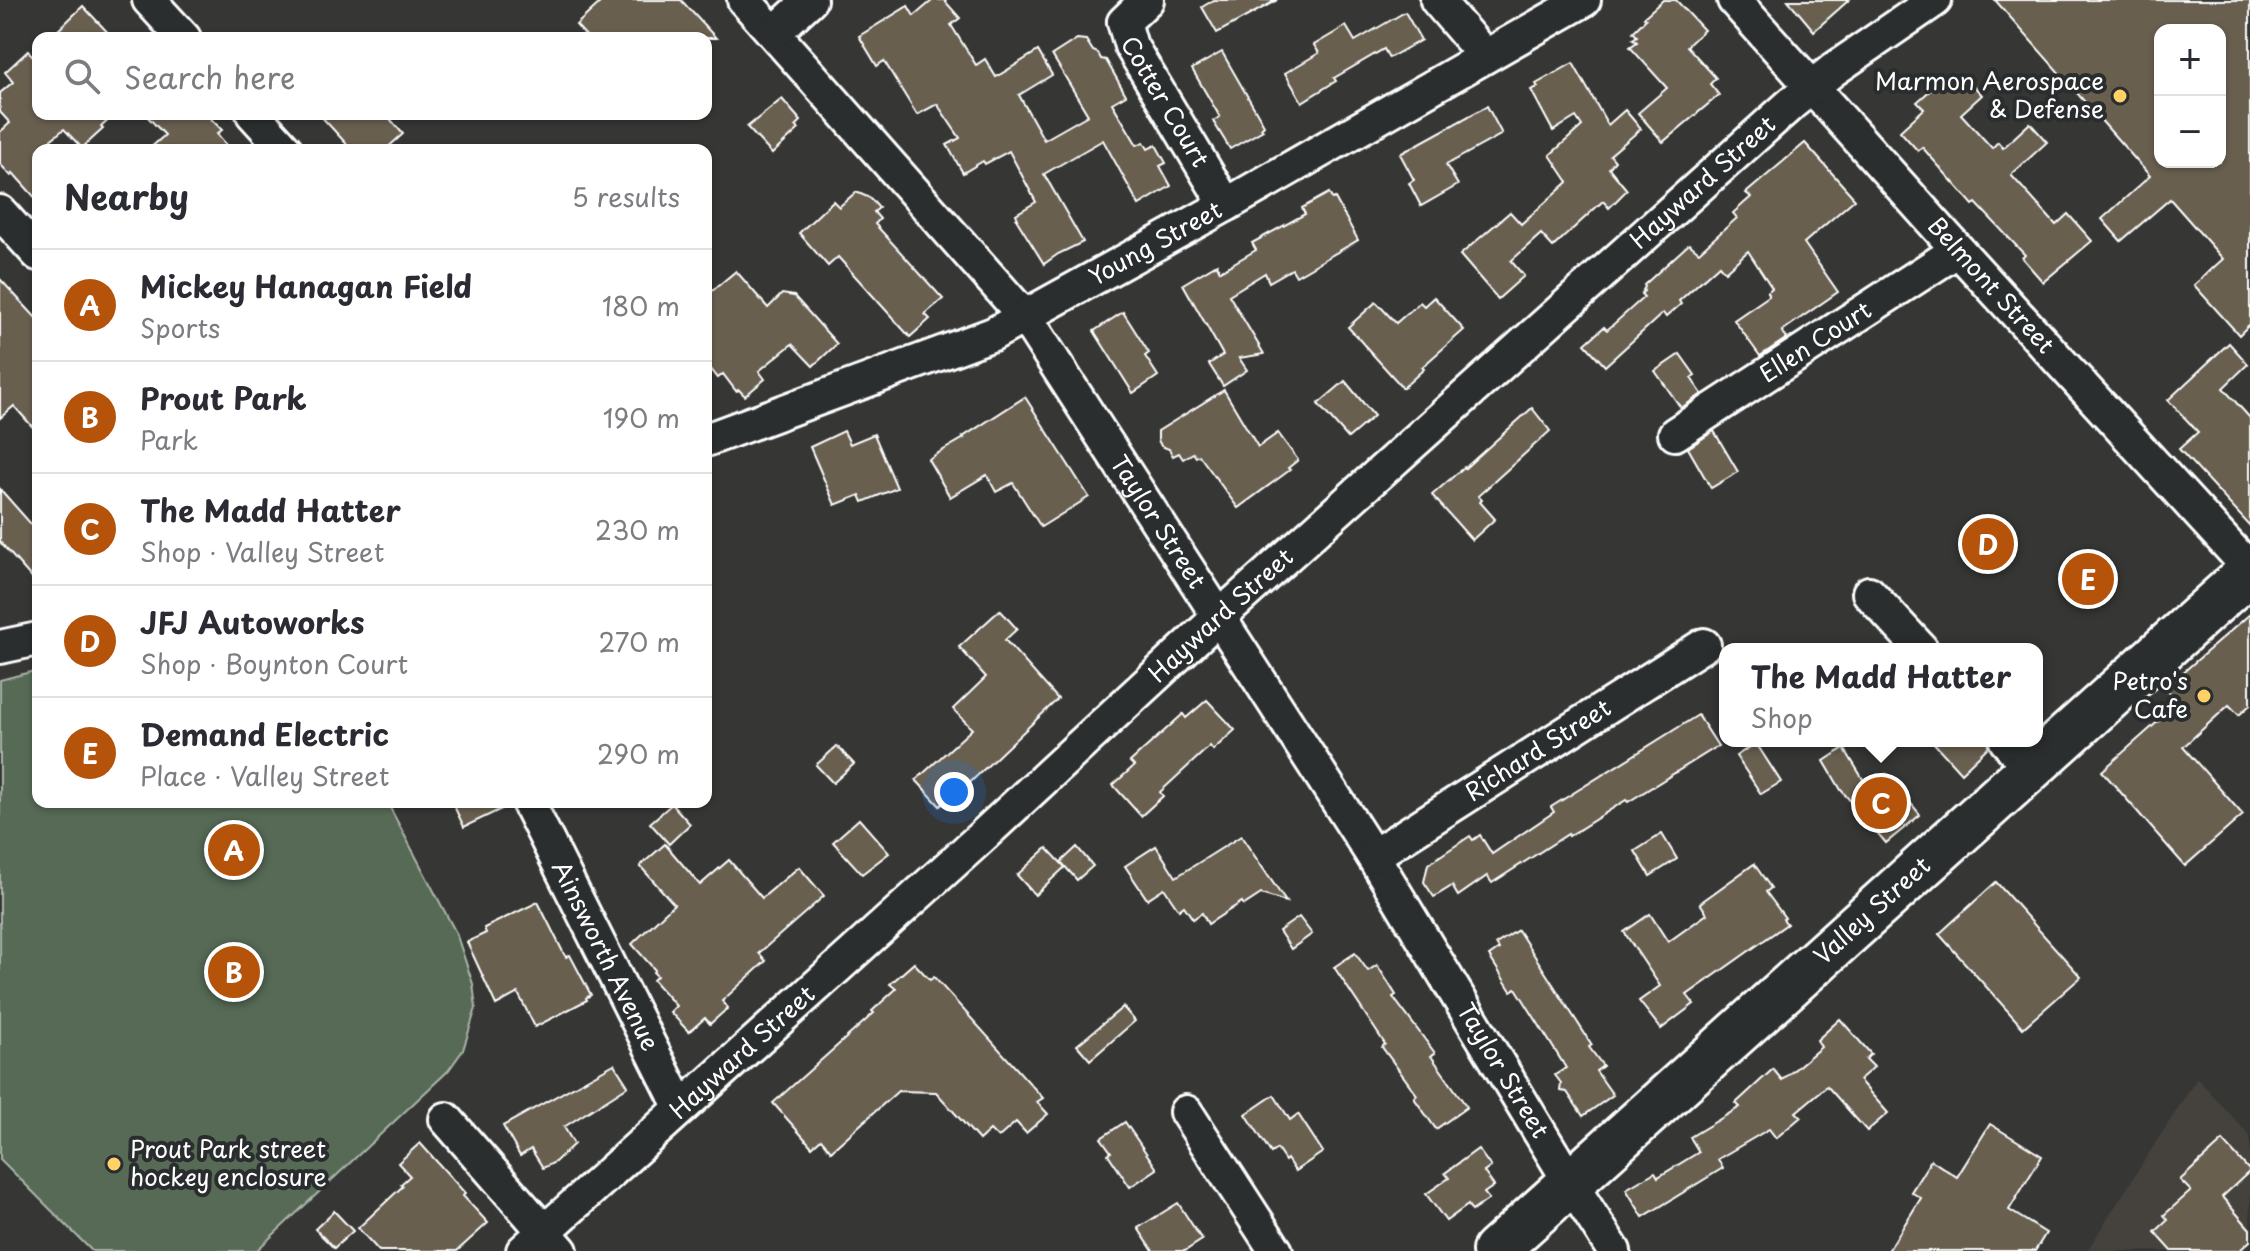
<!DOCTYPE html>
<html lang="en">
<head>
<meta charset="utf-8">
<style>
  body { margin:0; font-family:"Playpen Sans",sans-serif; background:#f2f2f3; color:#2b2b33 }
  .controls { position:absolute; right:24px; top:24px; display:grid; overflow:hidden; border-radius:16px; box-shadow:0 2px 6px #0004 }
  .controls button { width:72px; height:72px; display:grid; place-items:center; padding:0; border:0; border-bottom:2px solid #e1e1e2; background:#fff; color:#2b2b33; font:40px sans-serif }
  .you { position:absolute; left:954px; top:792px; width:28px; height:28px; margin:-20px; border:6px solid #fff; border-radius:50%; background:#1a73e8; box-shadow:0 0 0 12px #1a73e833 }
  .badge { display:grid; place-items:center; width:52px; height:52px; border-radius:50%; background:#b45309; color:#fff; font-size:26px; font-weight:700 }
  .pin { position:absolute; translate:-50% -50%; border:4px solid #fff; box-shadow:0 2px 8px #0006 }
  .popup { position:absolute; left:1719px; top:643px; width:324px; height:104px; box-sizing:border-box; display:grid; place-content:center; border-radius:16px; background:#fff; filter:drop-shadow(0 2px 6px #0005); font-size:26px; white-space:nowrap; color:#7c7c81 }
  .popup b { font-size:30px; color:#2b2b33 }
  .popup::after { content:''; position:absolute; left:50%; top:100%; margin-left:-16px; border:16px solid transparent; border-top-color:#fff }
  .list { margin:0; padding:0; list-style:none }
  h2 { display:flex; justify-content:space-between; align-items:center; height:104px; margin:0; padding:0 32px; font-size:34px }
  h2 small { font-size:26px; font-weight:400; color:#7c7c81 }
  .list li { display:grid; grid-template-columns:52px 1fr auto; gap:24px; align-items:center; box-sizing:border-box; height:112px; padding:0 32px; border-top:2px solid #e1e1e2 }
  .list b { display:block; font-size:30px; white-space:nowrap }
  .list p { margin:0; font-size:26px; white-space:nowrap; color:#7c7c81 }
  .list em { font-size:26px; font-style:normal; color:#7c7c81 }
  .icon { flex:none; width:44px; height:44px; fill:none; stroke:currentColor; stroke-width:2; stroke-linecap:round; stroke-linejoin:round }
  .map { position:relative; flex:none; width:2250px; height:1251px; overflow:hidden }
  .search { position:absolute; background:#fff; box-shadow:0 2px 6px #0004; left:32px; top:32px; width:680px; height:88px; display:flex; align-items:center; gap:20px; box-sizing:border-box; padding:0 28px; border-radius:16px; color:#7c7c81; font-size:30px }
  .panel { position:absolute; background:#fff; box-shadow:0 2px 6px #0004; left:32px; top:144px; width:680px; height:664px; border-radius:16px }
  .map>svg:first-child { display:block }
  .built { fill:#45433d }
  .green { fill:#576b56; stroke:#abb5aa; stroke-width:2 }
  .building { fill:#685e50; stroke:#fff; stroke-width:2; fill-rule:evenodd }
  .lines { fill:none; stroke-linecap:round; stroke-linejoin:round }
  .minor-casing { stroke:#fff; stroke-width:38 }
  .secondary-casing { stroke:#fff; stroke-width:50 }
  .minor { stroke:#2a2d2e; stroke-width:32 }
  .secondary { stroke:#2a2d2e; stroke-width:44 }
  .poi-dot { fill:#ffd166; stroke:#2a2d2e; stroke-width:3 }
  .labels { text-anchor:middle; stroke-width:8; stroke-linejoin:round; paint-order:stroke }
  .poi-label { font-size:24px; fill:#fff; stroke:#2a2d2e; text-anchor:end }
  .street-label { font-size:24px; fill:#fff; stroke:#2a2d2e }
</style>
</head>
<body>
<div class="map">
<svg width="2250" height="1251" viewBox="0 0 2250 1251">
  <rect width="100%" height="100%" fill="#363735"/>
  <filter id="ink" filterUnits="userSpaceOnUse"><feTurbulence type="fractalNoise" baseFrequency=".0125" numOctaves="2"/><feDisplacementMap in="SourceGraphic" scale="16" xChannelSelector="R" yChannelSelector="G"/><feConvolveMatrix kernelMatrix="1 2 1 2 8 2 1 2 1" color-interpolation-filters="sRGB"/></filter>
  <g filter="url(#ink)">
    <polygon class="built" points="2197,1078 2250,1136 2250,1242 2240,1251 2087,1251"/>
    <polygon class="green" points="38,670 38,802 387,802 456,933 473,984 476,1008 463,1050 448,1071 256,1251 92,1251 0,1159 0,680"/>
    <g class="building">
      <polygon points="603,0 681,0 716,38 588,38 576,25"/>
      <polygon points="933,0 944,0 960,18 951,25 976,65 985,59 996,77 1038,51 1052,75 1019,95 1044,140 1088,115 1052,55 1077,39 1086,40 1093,51 1098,53 1101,59 1106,60 1126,95 1112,103 1137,145 1144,142 1148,149 1156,145 1166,163 1160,166 1171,186 1139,205 1103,140 1044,174 1083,242 1058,254 1044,264 1016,219 1018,219 1016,214 1036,202 1009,151 985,164 983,161 963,173 947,145 960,138 937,104 917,115 884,61 877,66 859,36 908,6 914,16"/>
      <polygon points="1214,0 1277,0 1217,33 1202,7"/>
      <polygon points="1663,0 1676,0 1704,30 1687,46 1716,78 1710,84 1719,95 1663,142 1638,113 1667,88 1630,47 1637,42 1633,39 1637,36 1633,32 1646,19 1644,17"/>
      <polygon points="1788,0 1849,0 1814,31"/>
      <path d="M1995,0H2250V324L2239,335L2194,285L2223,259L2170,199L2121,241L2102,219L2150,176ZM2160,30H2220V162H2160Z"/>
      <polygon points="83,6 113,38 50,38"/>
      <polygon points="1405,12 1421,40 1389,58 1384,49 1334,78 1336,81 1302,102 1285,73 1319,53 1314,45 1346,26 1355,41"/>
      <polygon points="28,51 38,62 38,114 115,114 101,127 103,129 82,148 64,129 38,150 38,201 13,173 11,176 0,164 0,132 10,123 0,112 0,93 13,82 5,72"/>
      <polygon points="1222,52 1264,125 1261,128 1263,130 1230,149 1213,121 1220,117 1192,69"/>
      <polygon points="1573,63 1608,125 1625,110 1641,129 1610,155 1615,161 1609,168 1627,190 1609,208 1603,201 1553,247 1541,234 1511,261 1524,276 1498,299 1460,255 1510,212 1521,224 1568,182 1550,155 1582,126 1576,117 1553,131 1531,90 1538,87 1536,84"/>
      <polygon points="1964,75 1982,95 1961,114 1992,148 1998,142 2003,148 2030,123 2047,142 2011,175 2056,225 2068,214 2092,241 2043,282 2022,258 2025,255 1976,203 1973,205 1922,147 1918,151 1900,131 1924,109 1917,102 1943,79 1950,88"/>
      <polygon points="782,99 801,121 796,126 799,129 772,154 747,127"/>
      <polygon points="1487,106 1502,134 1446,165 1458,185 1421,206 1409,183 1414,180 1400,154"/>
      <polygon points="145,114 206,114 222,130 217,134 231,150 148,150 165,135"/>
      <polygon points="319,114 386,114 403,134 385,150 352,150"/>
      <polygon points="1805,143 1855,199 1804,243 1838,292 1782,331 1787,338 1760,356 1734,320 1769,296 1767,292 1772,288 1748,251 1725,272 1719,265 1679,301 1681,304 1666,317 1663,313 1605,366 1585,344 1604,327 1607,330 1644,297 1641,294 1644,291 1643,290 1645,287 1644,285 1689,244 1699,252 1737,218 1733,213 1751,197 1746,193"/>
      <polygon points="856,192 870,198 879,208 874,212 880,219 875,224 943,299 925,314 930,319 910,337 838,257 828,266 799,233 833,201 839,207"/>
      <polygon points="1329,193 1332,199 1335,198 1358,240 1296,276 1292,269 1269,282 1265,273 1229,295 1264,354 1239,358 1247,370 1223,386 1209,364 1223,355 1183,284 1217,264 1220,271 1256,250 1252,243 1305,214 1302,208"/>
      <polygon points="736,271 768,308 782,294 794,296 837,344 813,366 792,344 759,371 765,379 745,396 739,390 736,391 723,374 718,378 706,363 706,296"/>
      <polygon points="0,279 38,320 38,433 14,406 0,418"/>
      <polygon points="1434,297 1464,330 1422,367 1424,369 1403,388 1348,327 1376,302 1396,323 1420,302 1424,306"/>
      <polygon points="1123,312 1149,353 1145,356 1158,376 1133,393 1094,331"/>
      <polygon points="2229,343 2248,364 2223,388 2250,418 2250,526 2179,449 2198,432 2168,400"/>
      <polygon points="1680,354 1695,375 1691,378 1702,394 1681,408 1655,371"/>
      <polygon points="1345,381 1374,416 1348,438 1318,404"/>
      <polygon points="1224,390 1258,447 1278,433 1298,460 1288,468 1290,470 1238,508 1199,455 1196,457 1193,453 1183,459 1179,453 1173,456 1169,449 1161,446 1158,440 1158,431"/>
      <polygon points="1025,397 1089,497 1041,527 1013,483 996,492 987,475 950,497 928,459 964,438 963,437"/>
      <polygon points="1532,408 1550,431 1478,496 1482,500 1480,502 1495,519 1472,540 1432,495 1464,467 1465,468"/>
      <polygon points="844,431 850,444 874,434 897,488 863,502 860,495 835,505 810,447"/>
      <polygon points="1714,431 1738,472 1711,488 1688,448"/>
      <polygon points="0,489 38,532 38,585 0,542"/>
      <polygon points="1000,610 1017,629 1005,640 1058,699 960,792 958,790 940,806 916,780 972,729 953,709 986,677 959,647"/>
      <polygon points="2250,614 2250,705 2239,715 2229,705 2183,747 2243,815 2185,866 2102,771 2179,703 2165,688"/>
      <polygon points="1207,700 1235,730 1213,750 1210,746 1160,792 1163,796 1141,816 1113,785 1134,766 1130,762 1183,714 1186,718"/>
      <polygon points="1698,715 1718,746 1628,802 1626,800 1569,836 1568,834 1492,883 1487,876 1458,896 1452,886 1434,897 1424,882 1428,864 1470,836 1473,840 1480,835 1492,854 1554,812 1551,807"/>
      <polygon points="1932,741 1988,741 1988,747 1961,773"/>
      <polygon points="1756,743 1781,782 1761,794 1736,756"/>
      <polygon points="837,746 854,764 833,783 816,765"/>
      <polygon points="1844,748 1869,789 1886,774 1919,813 1920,815 1886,843 1841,790 1824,761"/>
      <polygon points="452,802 509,802 510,805 464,827"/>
      <polygon points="672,804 690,824 669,844 650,823"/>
      <polygon points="859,819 889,853 862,874 833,842"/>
      <polygon points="1662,834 1677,859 1650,876 1635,851"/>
      <polygon points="1241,836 1286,902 1261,894 1244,905 1242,902 1208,924 1202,913 1193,919 1184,906 1179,910 1164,888 1147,899 1125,866 1156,846 1176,877"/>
      <polygon points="665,844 700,885 729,860 762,898 799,867 824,896 759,953 766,961 722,1001 728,1008 710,1024 705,1018 689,1032 670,1012 676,1006 653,980 657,976 653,972 655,970 632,944 674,904 640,866"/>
      <polygon points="1077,847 1093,866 1077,880 1061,862"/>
      <polygon points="1047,848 1065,867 1035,895 1017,875"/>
      <polygon points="1754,864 1771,888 1766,892 1785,918 1783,919 1787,924 1687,995 1694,1004 1661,1029 1639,1001 1660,986 1624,932 1650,914 1668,942 1707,914 1700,903"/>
      <polygon points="1996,882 2081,977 2023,1028 1939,934"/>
      <polygon points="538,902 564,954 566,957 570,955 591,995 586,998 587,1000 535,1027 518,993 496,1005 467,942 486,933 484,928"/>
      <polygon points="1299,917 1312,934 1291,949 1279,931"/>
      <polygon points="1518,930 1592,1045 1589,1047 1603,1066 1596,1071 1613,1095 1583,1116 1567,1092 1560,1091 1561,1083 1555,1075 1566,1068 1516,988 1511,991 1489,956 1499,949 1496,944"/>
      <polygon points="1355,953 1368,971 1377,965 1396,995 1393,997 1435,1053 1431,1056 1467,1107 1436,1129 1414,1098 1417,1095 1382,1047 1385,1044 1334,967"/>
      <polygon points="914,963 930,980 934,977 1043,1098 1037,1102 1048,1114 1026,1133 1016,1122 998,1138 990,1130 979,1140 936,1092 898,1091 831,1151 821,1139 812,1147 773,1103 874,1013 872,1011 896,989 890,984"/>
      <polygon points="1123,1007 1135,1021 1090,1060 1077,1045"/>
      <polygon points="1840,1019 1871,1054 1866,1059 1874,1067 1859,1080 1888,1113 1867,1131 1827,1086 1796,1112 1801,1117 1776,1138 1769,1129 1718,1159 1723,1168 1643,1217 1626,1189 1655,1172 1658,1177 1699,1152 1690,1137 1740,1107 1736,1103 1773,1069 1782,1080 1821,1047 1817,1040"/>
      <polygon points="614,1064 628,1086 564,1127 574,1144 555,1162 543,1168 531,1149 520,1156 503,1126"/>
      <polygon points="1274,1095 1290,1120 1298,1114 1323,1152 1295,1171 1287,1159 1285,1161 1277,1149 1271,1153 1246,1114"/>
      <polygon points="1125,1122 1157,1169 1130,1187 1108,1154 1111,1152 1101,1138"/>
      <polygon points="1990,1124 2042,1156 2009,1210 2046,1233 2035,1251 1888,1251 1921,1198 1911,1192 1931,1160 1957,1177"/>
      <polygon points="2223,1141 2250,1171 2222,1197 2250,1229 2250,1241 2239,1251 2172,1251 2155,1232 2168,1220 2164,1215 2191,1191 2180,1180"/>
      <polygon points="420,1143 465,1193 463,1196 488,1223 457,1251 379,1251 358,1228 403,1186 401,1184 410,1176 398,1163"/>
      <polygon points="1478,1149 1491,1167 1484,1172 1494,1186 1484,1193 1489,1199 1472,1211 1468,1205 1446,1221 1426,1194 1449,1178 1445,1173"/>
      <polygon points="1178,1203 1202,1240 1185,1251 1153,1251 1138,1228"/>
      <polygon points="334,1211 353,1231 334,1248 315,1229"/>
    </g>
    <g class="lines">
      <g class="minor-casing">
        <g id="minor">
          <polyline points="149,0 184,38"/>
          <path id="s1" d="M744,0L1026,318L1373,856L1571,1184L1614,1251"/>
          <path id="s2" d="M1147,0L1124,22L1131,46L1226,205"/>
          <polyline points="1437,0 1485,56"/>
          <path id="s3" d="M1734,0L1958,250L2250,569"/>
          <polyline points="774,33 810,0"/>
          <polyline points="253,114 286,150"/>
          <polyline points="0,212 38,254"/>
          <path id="s4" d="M1675,434L1958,250"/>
          <path id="s5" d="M706,440L993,334L1226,205L1584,0"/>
          <polyline points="1869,593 1921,649"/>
          <polyline points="0,647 38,639"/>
          <polyline points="2006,741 2030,767"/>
          <path id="s6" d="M528,802L681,1108"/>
          <path id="s7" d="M1373,856L1704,645"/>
          <polyline points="1186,1112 1276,1251"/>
          <polyline points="446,1119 561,1251"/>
          <path id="s8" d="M523,1251L976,842L1220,616L1792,103L1833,70L1935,0"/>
        </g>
      </g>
      <g class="secondary-casing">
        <g id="secondary">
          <path id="s9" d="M1495,1251L2250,571"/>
        </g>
      </g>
      <use href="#minor" class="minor"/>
      <use href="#secondary" class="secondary"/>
    </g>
  </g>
  <g class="poi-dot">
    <circle cx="2120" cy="96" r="8"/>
    <circle cx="2204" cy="696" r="8"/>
    <circle cx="114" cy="1164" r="8"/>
  </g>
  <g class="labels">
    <g class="poi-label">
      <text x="2104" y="90">Marmon Aerospace<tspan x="2104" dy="28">&amp; Defense</tspan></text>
      <text x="2188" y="690">Petro's<tspan x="2188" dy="28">Cafe</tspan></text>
      <text x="130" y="1158" text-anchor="start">Prout Park street<tspan x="130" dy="28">hockey enclosure</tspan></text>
    </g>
    <g class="street-label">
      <text dy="8" stroke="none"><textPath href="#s2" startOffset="122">Cotter Court</textPath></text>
      <text dy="8" stroke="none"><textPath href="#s8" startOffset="1592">Hayward Street</textPath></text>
      <text dy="8" stroke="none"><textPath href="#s5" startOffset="492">Young Street</textPath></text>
      <text dy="8" stroke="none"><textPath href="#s3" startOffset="384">Belmont Street</textPath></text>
      <text dy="8" stroke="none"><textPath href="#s4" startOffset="168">Ellen Court</textPath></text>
      <text dy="8" stroke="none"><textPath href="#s1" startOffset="668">Taylor Street</textPath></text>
      <text dy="8" stroke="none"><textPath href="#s8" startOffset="944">Hayward Street</textPath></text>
      <text dy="8" stroke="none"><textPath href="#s7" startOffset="196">Richard Street</textPath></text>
      <text dy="8" stroke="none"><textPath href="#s9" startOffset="508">Valley Street</textPath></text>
      <text dy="8" stroke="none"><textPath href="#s6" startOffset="172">Ainsworth Avenue</textPath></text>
      <text dy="8" stroke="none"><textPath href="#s8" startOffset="296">Hayward Street</textPath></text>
      <text dy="8" stroke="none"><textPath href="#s1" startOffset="1316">Taylor Street</textPath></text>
    </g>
  </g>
</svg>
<div class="controls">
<button>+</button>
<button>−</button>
</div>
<div class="you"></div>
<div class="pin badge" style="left:234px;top:850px">A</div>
<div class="pin badge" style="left:234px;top:972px">B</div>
<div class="pin badge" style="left:1881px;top:803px">C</div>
<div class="popup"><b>The Madd Hatter</b>Shop</div>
<div class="pin badge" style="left:1988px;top:544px">D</div>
<div class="pin badge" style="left:2088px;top:579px">E</div>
<div class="search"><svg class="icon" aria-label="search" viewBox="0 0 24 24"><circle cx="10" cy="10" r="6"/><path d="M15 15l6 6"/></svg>Search here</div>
<section class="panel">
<h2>Nearby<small>5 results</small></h2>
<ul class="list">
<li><span class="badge">A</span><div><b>Mickey Hanagan Field</b><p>Sports</p></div><em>180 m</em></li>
<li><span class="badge">B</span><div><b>Prout Park</b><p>Park</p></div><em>190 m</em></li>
<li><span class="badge">C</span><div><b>The Madd Hatter</b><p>Shop · Valley Street</p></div><em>230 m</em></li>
<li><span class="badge">D</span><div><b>JFJ Autoworks</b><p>Shop · Boynton Court</p></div><em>270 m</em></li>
<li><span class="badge">E</span><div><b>Demand Electric</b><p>Place · Valley Street</p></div><em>290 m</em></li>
</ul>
</section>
</div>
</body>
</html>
